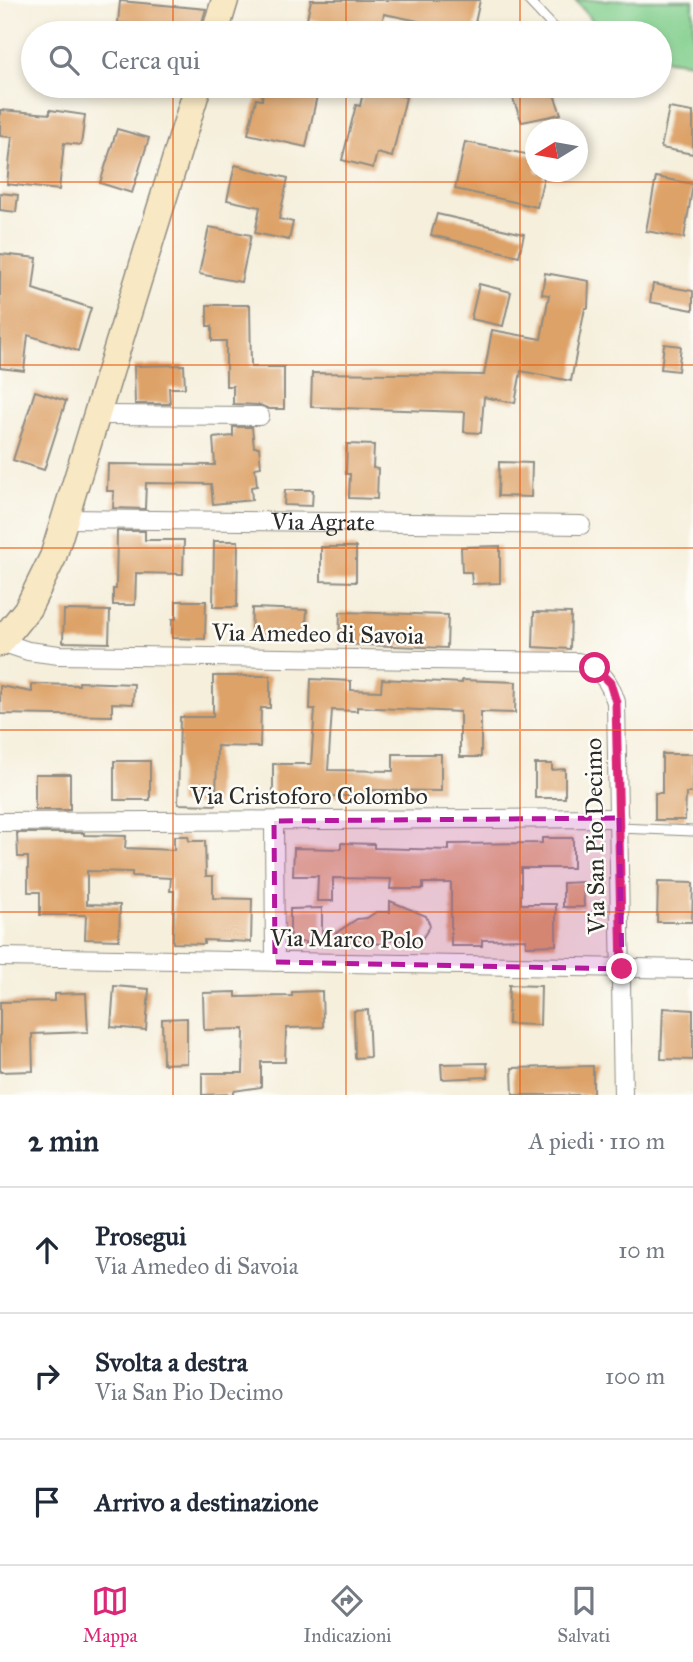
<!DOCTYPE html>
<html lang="it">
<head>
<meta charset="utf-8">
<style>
  body { margin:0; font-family:"IM FELL Great Primer",serif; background:#f2f2f3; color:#1f2937 }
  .compass { position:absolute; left:525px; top:119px; width:63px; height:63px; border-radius:50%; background:#fff; box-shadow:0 4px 10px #0003; rotate:259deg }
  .stop { position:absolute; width:21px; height:21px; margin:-16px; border:5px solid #db2777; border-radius:50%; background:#fff }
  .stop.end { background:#db2777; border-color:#fff; box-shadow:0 2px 7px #0008 }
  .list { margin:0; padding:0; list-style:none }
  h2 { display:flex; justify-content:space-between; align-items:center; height:91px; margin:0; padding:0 28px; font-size:30px }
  h2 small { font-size:23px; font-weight:400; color:#747a83 }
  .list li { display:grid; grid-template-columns:46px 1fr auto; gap:21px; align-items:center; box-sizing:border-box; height:126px; padding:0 28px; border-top:2px solid #e0e1e3 }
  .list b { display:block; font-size:26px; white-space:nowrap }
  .list p { margin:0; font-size:23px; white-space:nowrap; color:#747a83 }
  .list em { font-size:23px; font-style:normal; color:#747a83 }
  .icon { flex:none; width:38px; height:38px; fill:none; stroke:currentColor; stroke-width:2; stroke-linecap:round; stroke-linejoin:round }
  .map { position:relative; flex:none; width:693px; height:1095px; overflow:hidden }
  .search { position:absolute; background:#fff; box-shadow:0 4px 10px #0003; left:21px; right:21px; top:21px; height:77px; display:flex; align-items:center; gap:18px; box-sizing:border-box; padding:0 24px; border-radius:38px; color:#747a83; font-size:26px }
  .sheet { height:469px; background:#fff }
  nav { display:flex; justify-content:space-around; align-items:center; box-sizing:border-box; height:98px; border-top:2px solid #e0e1e3; background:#fff; font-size:19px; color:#747a83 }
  nav a { display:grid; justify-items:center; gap:4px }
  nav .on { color:#db2777 }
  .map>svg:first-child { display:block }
  .green { fill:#83cf8e; stroke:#577d5c; stroke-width:2 }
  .building { fill:#dda267 }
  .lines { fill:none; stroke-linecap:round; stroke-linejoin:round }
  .lane-casing { stroke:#908d84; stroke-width:11 }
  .street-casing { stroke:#908d84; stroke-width:20 }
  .secondary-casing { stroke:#908d84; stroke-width:29 }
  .lane { stroke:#fff; stroke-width:9 }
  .street { stroke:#fff; stroke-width:18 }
  .secondary { stroke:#f8e8c3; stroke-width:26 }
  .route { stroke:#db2777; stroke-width:9 }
  .marked { fill:#b5179e; fill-opacity:0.2; stroke:#b5179e; stroke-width:5; stroke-dasharray:14 9; stroke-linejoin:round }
  .grid { fill:none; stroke:#e8590c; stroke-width:2; stroke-opacity:0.55 }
  .labels { text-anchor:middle; stroke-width:5; stroke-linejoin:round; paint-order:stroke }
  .street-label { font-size:24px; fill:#2b2b2b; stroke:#fdfcf7 }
</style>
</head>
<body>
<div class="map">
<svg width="693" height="1095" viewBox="0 0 693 1095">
  <rect width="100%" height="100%" fill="#fdfcf7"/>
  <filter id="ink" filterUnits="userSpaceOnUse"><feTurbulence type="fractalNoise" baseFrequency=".0143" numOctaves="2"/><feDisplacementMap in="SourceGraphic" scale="14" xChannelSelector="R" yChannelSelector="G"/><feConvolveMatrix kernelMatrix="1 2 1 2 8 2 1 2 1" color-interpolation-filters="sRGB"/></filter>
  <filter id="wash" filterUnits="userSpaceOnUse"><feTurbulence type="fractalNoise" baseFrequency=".00686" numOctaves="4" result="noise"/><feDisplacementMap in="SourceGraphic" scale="28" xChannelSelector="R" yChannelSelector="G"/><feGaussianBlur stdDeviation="1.57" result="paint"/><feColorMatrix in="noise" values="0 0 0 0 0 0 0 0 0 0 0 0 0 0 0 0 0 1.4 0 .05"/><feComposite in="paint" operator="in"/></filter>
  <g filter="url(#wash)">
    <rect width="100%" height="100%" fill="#f5efdc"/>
    <polygon class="green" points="575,0 693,0 693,63 660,59 660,33 603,33"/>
    <g id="blocks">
      <g class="building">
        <polygon points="311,0 480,0 473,32 384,14 380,33 307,19"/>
        <polygon points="120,1 206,9 200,29 118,23"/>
        <polygon points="263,86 319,86 306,147 248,134 256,99 262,100"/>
        <polygon points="508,86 551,86 561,114 522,122"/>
        <polygon points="364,88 406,97 392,157 377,153 373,168 342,160 356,105 360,106"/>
        <polygon points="669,108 693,112 693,154 661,148"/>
        <polygon points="0,110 50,114 50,110 85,115 81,145 64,143 59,190 7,184 12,137 0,136"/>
        <polygon points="117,129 149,138 132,193 100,183"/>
        <polygon points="465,142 536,156 536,172 545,172 537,207 455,189"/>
        <polygon points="235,165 288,178 279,219 293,222 289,240 255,233 260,207 227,200"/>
        <polygon points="656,177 693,184 684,238 646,231"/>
        <polygon points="0,193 18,195 16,212 0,210"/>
        <polygon points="437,214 524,234 519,256 431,235"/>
        <polygon points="209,227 251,235 241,282 199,274"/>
        <polygon points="0,254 37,258 33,289 91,308 78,351 28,335 24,371 0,368"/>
        <polygon points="545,273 589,281 588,308 585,308 571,381 521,371 515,403 484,397 481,433 464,432 465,412 311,407 312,373 484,375 492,330 541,339 549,295 542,294"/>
        <polygon points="479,284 511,292 503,326 471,319"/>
        <polygon points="653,284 693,291 693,310 650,302"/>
        <polygon points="207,305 250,305 251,367 284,367 284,409 269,409 260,405 233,404 233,386 226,386 226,341 212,341 212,326 207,326"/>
        <polygon points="664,344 681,346 678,371 661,369"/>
        <polygon points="184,365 185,388 169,388 170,404 135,404 134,366"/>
        <polygon points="35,391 66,401 44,470 13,460"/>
        <polygon points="233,427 252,427 254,447 259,447 261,467 255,468 257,486 251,487 252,500 213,504 211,484 146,483 145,509 113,508 114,491 107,491 108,464 215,465 213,438 233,436"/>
        <polygon points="347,444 374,445 373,468 378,469 377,499 349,498 350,474 346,474"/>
        <polygon points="499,462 532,463 531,497 498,496"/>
        <polygon points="285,490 313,490 312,506 284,505"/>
        <polygon points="117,531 145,531 145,540 184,540 183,574 136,573 135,605 113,605 113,589 116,589"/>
        <polygon points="214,541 238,541 237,607 213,607"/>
        <polygon points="500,546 500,583 472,584 471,572 462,572 461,547"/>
        <polygon points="321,547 356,547 356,582 321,581"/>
        <polygon points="176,601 206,601 205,639 172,638 172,619 176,619"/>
        <polygon points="252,608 307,610 305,639 251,637"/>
        <polygon points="64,610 110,611 109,643 63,642"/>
        <polygon points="340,612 448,615 447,648 339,644"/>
        <polygon points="534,612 571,613 570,649 533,647"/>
        <polygon points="213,676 270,676 270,708 261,708 260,747 217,746 216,805 178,804 180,717 213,717"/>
        <polygon points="311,679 351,681 351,690 381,691 382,679 462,683 462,680 516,682 515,713 481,712 481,757 460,757 460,712 357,707 357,711 332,710 328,770 393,771 393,754 441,754 441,791 368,790 368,796 273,796 273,764 311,764 315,709 310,709"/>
        <polygon points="79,682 134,684 133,704 112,703 112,716 0,714 0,686 32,692 32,684 79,685"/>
        <polygon points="662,754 693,754 693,793 686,793 685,820 655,820 655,793 662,793"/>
        <rect x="114" y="761" width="36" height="39"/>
        <polygon points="535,764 552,764 552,770 565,769 565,798 535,798"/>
        <rect x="35" y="774" width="35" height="36"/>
        <polygon points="17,833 84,833 84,835 126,836 125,848 174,850 174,836 188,836 189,841 205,841 206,876 213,876 213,898 252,899 251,942 204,940 204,944 173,943 174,891 170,891 171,878 132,876 132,872 87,871 87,904 120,905 119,940 85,939 86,915 40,915 40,892 28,892 28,857 18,857"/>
        <polygon points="542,838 573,838 573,868 521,868 521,904 556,904 556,945 526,946 526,939 482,940 482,946 451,946 451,883 423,883 423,889 390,889 391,879 333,878 333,901 317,901 318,876 293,876 294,848 341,849 341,843 374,844 374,848 449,850 449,844 542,843"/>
        <polygon points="583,882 584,907 563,907 563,883"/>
        <polygon points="658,882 693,883 692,922 657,922"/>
        <polygon points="390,901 426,916 430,926 417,947 406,940 390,940 383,944 362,942 355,946 336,933 357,919 367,918 376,912 390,912"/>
        <polygon points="322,908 322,946 305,946 305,942 290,942 290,909"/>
        <polygon points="509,985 541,986 540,1025 508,1024"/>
        <polygon points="114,986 149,989 146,1030 111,1027"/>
        <polygon points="322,991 323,1027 286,1028 285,1062 261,1062 261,1087 233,1091 233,1094 202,1095 202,1073 243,1073 244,1029 204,1030 203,993 236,992 236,997 292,996 292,992"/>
        <polygon points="86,993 88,1032 32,1034 33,1071 0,1072 0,1002 54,1001 54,994"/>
        <polygon points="663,1008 693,1010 693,1060 661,1059"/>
        <polygon points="368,1010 370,1057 355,1058 354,1011"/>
        <polygon points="187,1018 187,1063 163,1064 162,1019"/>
        <polygon points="487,1063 488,1077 442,1079 441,1064"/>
        <polygon points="593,1066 593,1095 513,1095 512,1068"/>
      </g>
    </g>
  </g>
  <g filter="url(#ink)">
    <use href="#blocks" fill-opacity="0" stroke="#908d84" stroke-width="2"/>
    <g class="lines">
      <g class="lane-casing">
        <g id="lane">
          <polyline points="528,0 559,33"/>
          <polyline points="619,828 693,831"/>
        </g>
      </g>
      <g class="street-casing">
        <g id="street">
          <polyline points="98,415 260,416"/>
          <path id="s1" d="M66,519L581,525"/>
          <path d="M1,642L28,651L59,655L578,662C602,671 608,678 616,702L623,1095"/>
          <polyline points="274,821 275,962"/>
          <polyline points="0,822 619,818"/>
          <polyline points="0,957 693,969"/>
        </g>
      </g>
      <g class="secondary-casing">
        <g id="secondary">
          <polyline points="215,33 225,0"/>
          <polyline points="0,643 28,608 53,557 198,86"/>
        </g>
      </g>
      <use href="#lane" class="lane"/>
      <use href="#street" class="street"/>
      <use href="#secondary" class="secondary"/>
    </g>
  </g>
  <g class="lines" filter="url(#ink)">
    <polyline class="route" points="595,668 610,683 616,702 622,969"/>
  </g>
  <path class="marked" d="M619,818L622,969L275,962L274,821Z"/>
  <path class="grid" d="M173,0V33M346,0V33M520,0V33M173,86V1095M346,86V1095M520,86V1095M0,182H693M0,365H693M0,548H693M0,730H693M0,912H693"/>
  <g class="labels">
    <g class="street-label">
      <text dy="8" stroke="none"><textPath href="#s1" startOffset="257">Via Agrate</textPath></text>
      <text transform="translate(318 634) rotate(1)" y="8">Via Amedeo di Savoia</text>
      <text x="309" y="804">Via Cristoforo Colombo</text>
      <text transform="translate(595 836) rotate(-91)" y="8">Via San Pio Decimo</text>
      <text transform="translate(347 939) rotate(1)" y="8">Via Marco Polo</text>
    </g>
  </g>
</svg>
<svg class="compass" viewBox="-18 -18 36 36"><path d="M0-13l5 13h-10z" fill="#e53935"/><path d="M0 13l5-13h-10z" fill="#747a83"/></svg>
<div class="stop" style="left:595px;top:668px"></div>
<div class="stop end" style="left:622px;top:969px"></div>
<div class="search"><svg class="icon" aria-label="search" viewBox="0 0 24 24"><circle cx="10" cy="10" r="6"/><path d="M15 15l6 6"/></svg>Cerca qui</div>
</div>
<section class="sheet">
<h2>2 min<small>A piedi · 110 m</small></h2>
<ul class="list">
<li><svg class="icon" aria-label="ahead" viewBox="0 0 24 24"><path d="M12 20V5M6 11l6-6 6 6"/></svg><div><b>Prosegui</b><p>Via Amedeo di Savoia</p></div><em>10 m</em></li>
<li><svg class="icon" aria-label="right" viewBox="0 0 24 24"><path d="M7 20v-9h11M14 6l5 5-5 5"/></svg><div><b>Svolta a destra</b><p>Via San Pio Decimo</p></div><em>100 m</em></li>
<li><svg class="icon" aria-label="arrive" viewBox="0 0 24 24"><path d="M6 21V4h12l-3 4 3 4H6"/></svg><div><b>Arrivo a destinazione</b></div></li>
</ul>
</section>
<nav>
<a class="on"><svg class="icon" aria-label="map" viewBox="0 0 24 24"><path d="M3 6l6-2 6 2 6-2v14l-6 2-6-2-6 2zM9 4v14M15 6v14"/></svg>Mappa</a>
<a><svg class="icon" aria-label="directions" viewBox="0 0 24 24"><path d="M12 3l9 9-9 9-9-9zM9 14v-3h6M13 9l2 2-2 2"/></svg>Indicazioni</a>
<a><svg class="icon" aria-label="saved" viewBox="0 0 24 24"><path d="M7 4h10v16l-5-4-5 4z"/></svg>Salvati</a>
</nav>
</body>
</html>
